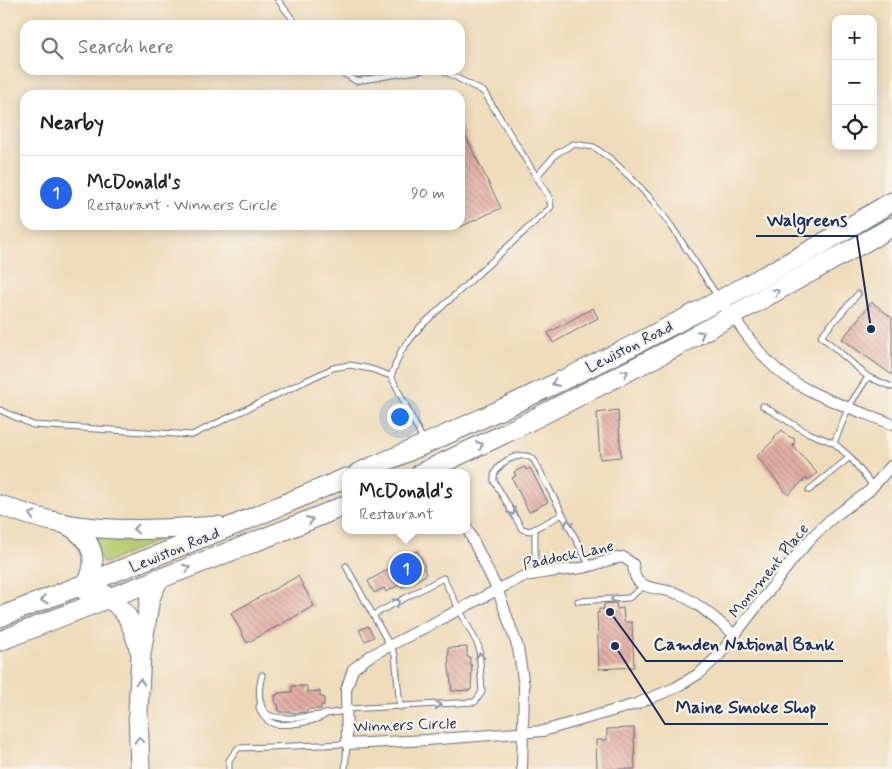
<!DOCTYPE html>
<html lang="en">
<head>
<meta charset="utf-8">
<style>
  body { margin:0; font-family:Mynerve,sans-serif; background:#f2f2f2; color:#222 }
  .controls { position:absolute; right:15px; top:15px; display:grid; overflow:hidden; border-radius:10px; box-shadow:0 2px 12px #0003 }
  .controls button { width:45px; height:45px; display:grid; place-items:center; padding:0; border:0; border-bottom:1px solid #e0e0e0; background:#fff; color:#222; font:25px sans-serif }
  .you { position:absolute; left:399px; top:416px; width:18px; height:18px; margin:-12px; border:4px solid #fff; border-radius:50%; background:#1a73e8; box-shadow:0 0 0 8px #1a73e833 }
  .badge { display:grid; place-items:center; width:32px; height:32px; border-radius:50%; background:#2563eb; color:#fff; font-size:16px; font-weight:700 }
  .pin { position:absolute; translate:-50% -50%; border:2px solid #fff; box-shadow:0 1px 5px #0006 }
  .popup { position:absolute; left:342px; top:469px; width:128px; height:65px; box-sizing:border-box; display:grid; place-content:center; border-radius:10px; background:#fff; filter:drop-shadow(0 1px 4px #0005); font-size:16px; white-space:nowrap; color:#767676 }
  .popup b { font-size:19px; color:#222 }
  .popup::after { content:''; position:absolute; left:50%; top:100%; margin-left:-10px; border:10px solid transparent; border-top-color:#fff }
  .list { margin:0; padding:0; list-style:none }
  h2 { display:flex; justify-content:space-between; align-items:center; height:65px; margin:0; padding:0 20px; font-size:21px }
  h2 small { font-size:16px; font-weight:400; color:#767676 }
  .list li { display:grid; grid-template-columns:32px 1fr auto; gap:15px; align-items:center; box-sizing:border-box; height:75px; padding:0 20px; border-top:1px solid #e0e0e0 }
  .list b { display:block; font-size:19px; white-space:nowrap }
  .list p { margin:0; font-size:16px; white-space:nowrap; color:#767676 }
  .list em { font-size:16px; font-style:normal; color:#767676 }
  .icon { flex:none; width:28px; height:28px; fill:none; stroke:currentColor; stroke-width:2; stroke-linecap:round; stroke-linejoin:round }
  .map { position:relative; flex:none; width:892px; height:769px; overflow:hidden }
  .search { position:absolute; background:#fff; box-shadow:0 2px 12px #0003; left:20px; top:20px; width:445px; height:55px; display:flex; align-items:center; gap:12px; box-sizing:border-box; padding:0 18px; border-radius:15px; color:#767676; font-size:19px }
  .panel { position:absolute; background:#fff; box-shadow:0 2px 12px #0003; left:20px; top:90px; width:445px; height:140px; border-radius:15px }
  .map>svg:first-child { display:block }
  .green { fill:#b5ca6f; stroke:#687c66 }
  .building { fill:url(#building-back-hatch) }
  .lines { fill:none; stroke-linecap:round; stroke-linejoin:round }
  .lane-casing { stroke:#656c7e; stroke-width:7 }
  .street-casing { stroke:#656c7e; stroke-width:12 }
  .highway-casing { stroke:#656c7e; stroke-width:21 }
  .lane { stroke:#fff; stroke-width:5 }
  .street { stroke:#fff; stroke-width:10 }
  .highway { stroke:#fff; stroke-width:19 }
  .oneway { stroke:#8d97ae }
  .labels { text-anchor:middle; stroke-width:4.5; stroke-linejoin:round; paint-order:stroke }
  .street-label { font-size:16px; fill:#1b2f5e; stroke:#f7f3e8 }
  .leader { fill:none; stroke:#1b2f5e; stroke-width:2 }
  .callout-dot { fill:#1b2f5e; stroke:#f7f3e8; stroke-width:2 }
  .callout-label { font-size:18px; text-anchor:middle; font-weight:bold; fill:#1b2f5e; stroke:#f7f3e8; stroke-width:4.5; stroke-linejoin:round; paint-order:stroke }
</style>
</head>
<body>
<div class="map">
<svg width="892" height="769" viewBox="0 0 892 769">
  <defs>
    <pattern id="building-back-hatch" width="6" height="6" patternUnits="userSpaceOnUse" patternTransform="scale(1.25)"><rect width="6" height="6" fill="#e3ada3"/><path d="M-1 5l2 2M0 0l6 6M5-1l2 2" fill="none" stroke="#b78d88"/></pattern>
  </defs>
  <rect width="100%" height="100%" fill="#f7f3e8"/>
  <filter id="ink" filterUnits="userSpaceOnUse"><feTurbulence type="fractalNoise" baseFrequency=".02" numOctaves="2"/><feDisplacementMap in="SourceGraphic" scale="10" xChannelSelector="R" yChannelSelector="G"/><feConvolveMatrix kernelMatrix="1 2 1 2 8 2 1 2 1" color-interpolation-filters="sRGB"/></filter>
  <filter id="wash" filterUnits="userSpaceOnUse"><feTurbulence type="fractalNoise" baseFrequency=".0096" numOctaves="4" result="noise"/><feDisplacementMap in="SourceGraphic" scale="20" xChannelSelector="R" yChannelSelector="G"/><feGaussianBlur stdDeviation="1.12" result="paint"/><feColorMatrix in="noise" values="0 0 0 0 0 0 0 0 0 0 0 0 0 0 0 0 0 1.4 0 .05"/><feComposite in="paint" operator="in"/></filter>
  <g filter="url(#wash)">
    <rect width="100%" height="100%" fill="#efdcba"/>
    <polygon class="green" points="89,534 163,538 106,563 103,563"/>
    <g id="blocks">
      <g class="building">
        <polygon points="460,125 501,208 460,227"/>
        <polygon points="872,302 892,318 892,375 842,339"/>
        <polygon points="593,308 598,318 553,343 548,333"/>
        <polygon points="618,410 621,457 600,459 597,413"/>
        <polygon points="782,430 786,435 795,439 793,446 817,473 808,480 806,478 788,495 757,456 775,439 774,437"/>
        <polygon points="525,467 526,470 530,468 548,502 529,512 512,478 516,476 514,472"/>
        <polygon points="417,551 425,566 424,567 426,575 401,588 399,585 386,592 384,588 374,593 368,581 392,567 391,565"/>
        <polygon points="298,576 314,606 247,643 231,613"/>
        <polygon points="616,603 617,609 623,608 624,622 632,622 634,667 599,669 597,613 599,613 599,609 604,609 604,604"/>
        <polygon points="368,626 374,637 365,641 359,630"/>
        <polygon points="467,647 467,657 470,657 470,665 472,665 471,690 452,691 449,668 448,648"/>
        <polygon points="292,686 307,686 307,692 320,691 320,697 324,697 324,705 321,705 321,709 307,709 307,712 293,713 293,712 279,712 278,704 275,704 275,695 278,695 278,693 292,692"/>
        <polygon points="634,728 635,769 597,769 596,740 607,740 607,729"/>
      </g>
    </g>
  </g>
  <g filter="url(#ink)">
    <use href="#blocks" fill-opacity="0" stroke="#656c7e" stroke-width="1"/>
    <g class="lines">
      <g class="lane-casing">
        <g id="lane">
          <polyline points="278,0 297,25"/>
          <polyline points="338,70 356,81 423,70"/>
          <polyline points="536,177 556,154 573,144 594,147 612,160 631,178 652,200 672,227 718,297"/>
          <polyline points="858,294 821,336 868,377"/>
          <polyline points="391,376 423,440"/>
          <polyline points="763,406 806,432 834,443 849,406 868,377 892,387"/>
          <polyline points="0,410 33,425 192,435 333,368 350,365 371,369 391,376 401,351 420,327 551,207 549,197 484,92 442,70"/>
          <polyline points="850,457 873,486"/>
          <polyline points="809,490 850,457 834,443"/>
          <path d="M563,514L530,531L522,529L494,481C491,464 522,448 534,460L590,566"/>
          <polyline points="535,529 535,574"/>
          <polyline points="346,566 373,615 443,578 479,647 482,692 475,702 347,709"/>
          <polyline points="578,601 629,598 644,586"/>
          <polyline points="373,615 395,655 400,707"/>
          <path d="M262,675C259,686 256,708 269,715C283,723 329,713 346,711"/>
          <path d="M261,702L259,707C261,715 267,722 275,724C286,726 318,722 326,714"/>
          <polyline points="229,769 229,760 238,748 347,744 345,769"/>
        </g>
      </g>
      <g class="street-casing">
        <g id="street">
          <path d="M720,300C736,319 750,342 767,360C797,393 852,408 892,424"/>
          <polyline points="466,526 498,591 518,648 524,686 522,769"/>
          <path d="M735,635C716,620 698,602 676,593C665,589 646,589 639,582C634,578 634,570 633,564L623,557C608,559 595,566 581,568C561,571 541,572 522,577L370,656L353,669L346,690L347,744L427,740L543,731L636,704L675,688L700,673L720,654L795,557L813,536L831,519L869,491L892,465"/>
        </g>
      </g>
      <g class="highway-casing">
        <g id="highway">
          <path d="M358,473C508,410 655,337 797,258C830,240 860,220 892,202"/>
          <polyline points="421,473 504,434 668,351 892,227"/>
          <path d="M0,505C21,513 44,520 66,524C116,533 168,529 218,526"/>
          <path d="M66,524C95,540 100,562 84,590"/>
          <path d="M101,592C127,611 130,617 139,648"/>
          <polyline points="0,617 237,524 346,478"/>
          <path d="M0,641C115,594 232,553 346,505"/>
          <polyline points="140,769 138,711 141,654 150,598 159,578"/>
        </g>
      </g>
      <use href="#lane" class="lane"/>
      <use href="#street" class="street"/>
      <use href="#highway" class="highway"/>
    </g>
    <defs><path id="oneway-chevron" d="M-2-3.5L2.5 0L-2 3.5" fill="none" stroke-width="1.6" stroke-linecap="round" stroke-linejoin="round" transform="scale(1.25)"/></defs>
    <g class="oneway">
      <use href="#oneway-chevron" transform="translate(776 292) rotate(-29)"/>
      <use href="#oneway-chevron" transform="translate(701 334) rotate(-28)"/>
      <use href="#oneway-chevron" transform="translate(625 373) rotate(-27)"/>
      <use href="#oneway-chevron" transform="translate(555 383) rotate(155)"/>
      <use href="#oneway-chevron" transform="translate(480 445) rotate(-25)"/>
      <use href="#oneway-chevron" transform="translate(512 512) rotate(60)"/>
      <use href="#oneway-chevron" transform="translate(32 515) rotate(-165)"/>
      <use href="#oneway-chevron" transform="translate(310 520) rotate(-23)"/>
      <use href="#oneway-chevron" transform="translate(568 523) rotate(-118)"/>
      <use href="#oneway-chevron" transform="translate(136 529) rotate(-178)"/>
      <use href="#oneway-chevron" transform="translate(187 568) rotate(-21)"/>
      <use href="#oneway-chevron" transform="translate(614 599) rotate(177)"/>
      <use href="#oneway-chevron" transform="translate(44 600) rotate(159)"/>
      <use href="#oneway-chevron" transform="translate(397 602) rotate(-28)"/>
      <use href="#oneway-chevron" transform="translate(480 656) rotate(-94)"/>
      <use href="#oneway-chevron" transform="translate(140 682) rotate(-88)"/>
      <use href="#oneway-chevron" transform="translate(438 705) rotate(-4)"/>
      <use href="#oneway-chevron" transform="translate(139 740) rotate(-91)"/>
    </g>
  </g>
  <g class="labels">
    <g class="street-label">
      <text transform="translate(629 346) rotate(-27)" y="6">Lewiston Road</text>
      <text transform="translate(174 549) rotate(-22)" y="6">Lewiston Road</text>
      <text transform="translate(568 554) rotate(-12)" y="6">Paddock Lane</text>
      <text transform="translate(768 570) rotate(-51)" y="6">Monument Place</text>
      <text transform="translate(405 724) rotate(-2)" y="6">Winners Circle</text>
    </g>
  </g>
  <path class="leader" d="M871 329L857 236H756M610 612L646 661H843M615 646L665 724H828"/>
  <g class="callout-dot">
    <circle cx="871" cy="329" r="5"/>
    <circle cx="610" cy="612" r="5"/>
    <circle cx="615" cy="646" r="5"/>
  </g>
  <g class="callout-label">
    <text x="807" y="226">Walgreens</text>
    <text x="744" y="650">Camden National Bank</text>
    <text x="746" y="713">Maine Smoke Shop</text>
  </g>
</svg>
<div class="controls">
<button>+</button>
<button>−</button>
<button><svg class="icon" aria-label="locate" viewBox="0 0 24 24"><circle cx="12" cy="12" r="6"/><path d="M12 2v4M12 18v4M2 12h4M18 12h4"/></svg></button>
</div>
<div class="you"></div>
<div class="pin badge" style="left:406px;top:569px">1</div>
<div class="popup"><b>McDonald's</b>Restaurant</div>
<div class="search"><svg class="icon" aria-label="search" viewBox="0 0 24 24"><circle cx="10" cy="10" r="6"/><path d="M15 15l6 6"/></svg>Search here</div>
<section class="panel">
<h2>Nearby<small></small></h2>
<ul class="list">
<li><span class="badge">1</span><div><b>McDonald's</b><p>Restaurant · Winners Circle</p></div><em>90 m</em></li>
</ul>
</section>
</div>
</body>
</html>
